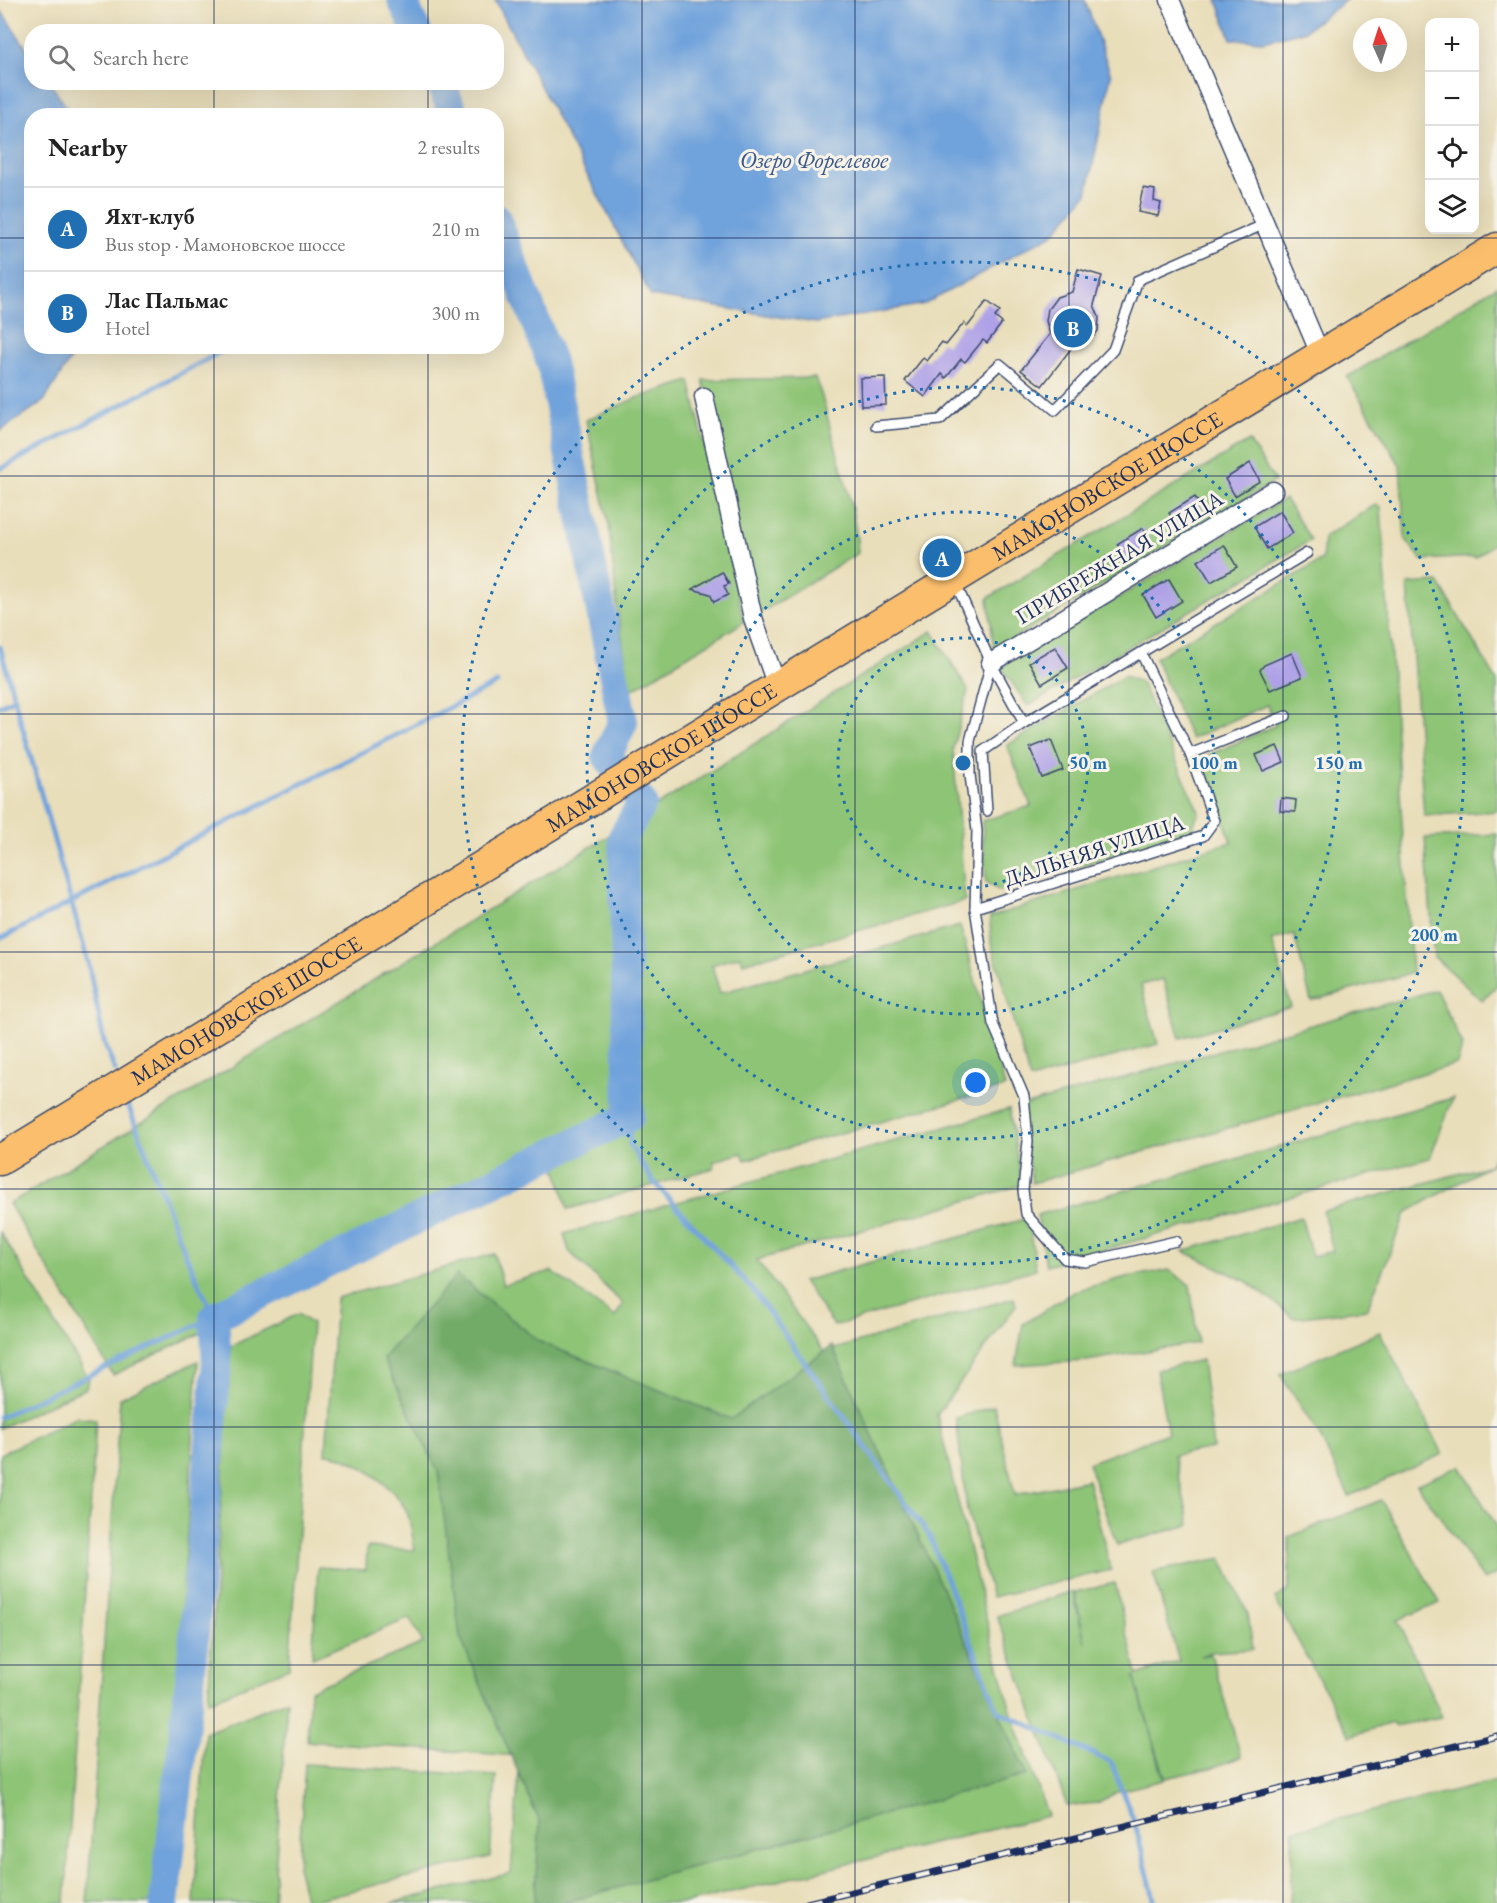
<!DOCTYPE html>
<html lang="en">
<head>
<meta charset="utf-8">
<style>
  body { margin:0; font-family:"EB Garamond",serif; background:#f6f6f6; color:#222 }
  .controls { position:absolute; right:18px; top:18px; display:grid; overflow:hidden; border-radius:12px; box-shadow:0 6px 24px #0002 }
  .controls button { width:54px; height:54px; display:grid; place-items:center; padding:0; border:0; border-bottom:2px solid #e0e0e0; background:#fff; color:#222; font:30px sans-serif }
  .compass { position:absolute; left:1353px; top:18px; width:54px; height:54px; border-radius:50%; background:#fff; box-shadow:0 6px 24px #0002; rotate:357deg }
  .you { position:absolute; left:976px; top:1083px; width:21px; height:21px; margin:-15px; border:4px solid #fff; border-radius:50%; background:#1a73e8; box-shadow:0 0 0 9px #1a73e833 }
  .badge { display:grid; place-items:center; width:39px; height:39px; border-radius:50%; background:#1f6fb2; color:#fff; font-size:20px; font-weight:700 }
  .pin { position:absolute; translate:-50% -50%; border:3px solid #fff; box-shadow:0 2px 6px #0006 }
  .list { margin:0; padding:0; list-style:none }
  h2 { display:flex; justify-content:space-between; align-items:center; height:78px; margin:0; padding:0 24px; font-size:26px }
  h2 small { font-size:20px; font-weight:400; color:#767676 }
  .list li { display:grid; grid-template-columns:39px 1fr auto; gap:18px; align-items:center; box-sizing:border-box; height:84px; padding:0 24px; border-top:2px solid #e0e0e0 }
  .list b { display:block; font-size:22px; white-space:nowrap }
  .list p { margin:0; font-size:20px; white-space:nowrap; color:#767676 }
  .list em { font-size:20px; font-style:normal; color:#767676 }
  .icon { flex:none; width:33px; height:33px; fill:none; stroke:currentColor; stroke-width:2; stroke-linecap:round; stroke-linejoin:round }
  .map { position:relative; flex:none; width:1497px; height:1903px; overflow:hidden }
  .search { position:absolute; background:#fff; box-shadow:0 6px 24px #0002; left:24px; top:24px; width:480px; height:66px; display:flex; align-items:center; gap:15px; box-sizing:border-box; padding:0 21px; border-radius:24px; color:#767676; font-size:22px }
  .panel { position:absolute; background:#fff; box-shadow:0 6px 24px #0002; left:24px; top:108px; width:480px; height:246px; border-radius:24px }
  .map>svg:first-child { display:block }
  .green { fill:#8ec476; stroke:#547a6a; stroke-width:1.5 }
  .forest { fill:#72aa67; stroke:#466c62; stroke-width:1.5 }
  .water { fill:#70a2db; stroke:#46689c; stroke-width:1.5 }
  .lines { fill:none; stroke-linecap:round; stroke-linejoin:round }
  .stream { stroke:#70a2db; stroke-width:5 }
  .river { stroke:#70a2db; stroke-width:30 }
  .building { fill:#afa1e7 }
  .lane-casing { stroke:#3a496c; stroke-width:12 }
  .street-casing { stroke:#3a496c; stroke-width:21 }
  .primary-casing { stroke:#3a496c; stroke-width:33 }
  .lane { stroke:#fff; stroke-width:9 }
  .street { stroke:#fff; stroke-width:18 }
  .primary { stroke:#fabe6d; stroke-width:30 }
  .rail-casing { stroke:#1b2f5e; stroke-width:7 }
  .rail { stroke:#f7f3e8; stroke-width:4.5; stroke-dasharray:14; stroke-linecap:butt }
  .grid { fill:none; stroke:#1b2f5e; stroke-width:1.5; stroke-opacity:0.55 }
  .ring { fill:none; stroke:#1f6fb2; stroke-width:3; stroke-dasharray:3 6 }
  .labels { text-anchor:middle; stroke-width:6; stroke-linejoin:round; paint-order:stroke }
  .street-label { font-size:22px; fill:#1b2f5e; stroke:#f7f3e8 }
  .water-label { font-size:24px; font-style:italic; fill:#39578a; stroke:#f7f3e8 }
  .centre { fill:#1f6fb2; stroke:#f7f3e8; stroke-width:3 }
  .ring-label { font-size:18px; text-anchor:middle; font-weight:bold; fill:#1f6fb2; stroke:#f7f3e8; stroke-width:6; stroke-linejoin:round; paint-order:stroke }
</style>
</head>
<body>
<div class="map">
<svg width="1497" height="1903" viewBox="0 0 1497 1903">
  <rect width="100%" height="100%" fill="#f7f3e8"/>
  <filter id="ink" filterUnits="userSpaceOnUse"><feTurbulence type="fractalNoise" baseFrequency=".0167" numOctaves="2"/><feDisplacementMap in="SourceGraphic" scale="12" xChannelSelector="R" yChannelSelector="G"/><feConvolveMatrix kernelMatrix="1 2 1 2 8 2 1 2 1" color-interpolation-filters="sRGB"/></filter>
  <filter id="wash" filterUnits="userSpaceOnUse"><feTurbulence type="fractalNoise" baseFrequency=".008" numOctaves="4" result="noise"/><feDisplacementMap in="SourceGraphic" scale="24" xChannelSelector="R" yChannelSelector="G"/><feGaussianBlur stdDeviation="1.35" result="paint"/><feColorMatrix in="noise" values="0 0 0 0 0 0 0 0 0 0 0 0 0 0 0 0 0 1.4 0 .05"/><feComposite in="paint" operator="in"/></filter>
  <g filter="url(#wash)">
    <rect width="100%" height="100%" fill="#e9deba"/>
    <g class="green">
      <polygon points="1497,286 1497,541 1476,557 1422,560 1405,539 1400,465 1347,377"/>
      <path d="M815,378C823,395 826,412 831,431C842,471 856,511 858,553L755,616L703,380Z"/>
      <polygon points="690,381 744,622 630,691 617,606 609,526 586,420 634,399"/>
      <polygon points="1249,441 1275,481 994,650 988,598"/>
      <polygon points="1285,499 1311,540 1028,706 1001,667"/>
      <polygon points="1377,504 1381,508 1412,973 1311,1001 1294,934 1272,940 1291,1007 1180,1038 1163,979 1141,985 1158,1044 1030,1080 991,943 990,917 1231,842 1218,801 1200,759 1276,725 1267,705 1191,739 1155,658 1322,560 1324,537"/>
      <polygon points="1438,582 1497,681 1497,811 1424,816 1408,584"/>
      <polygon points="932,631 968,690 953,748 965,901 743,963 740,956 712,965 720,993 960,926 1005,1087 745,1160 742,1153 714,1161 714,1168 568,1209 555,1164 113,1375 9,1204 623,827"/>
      <polygon points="1124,676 1141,682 1199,812 1191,831 999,891 986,882 982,821 1031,806 1007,745"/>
      <polygon points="1497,834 1497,985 1482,1001 1434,957 1425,838"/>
      <polygon points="1436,990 1463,1045 1457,1064 1032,1183 1019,1107"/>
      <polygon points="1453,1098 1430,1158 1046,1266 1037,1215"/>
      <path d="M1009,1109L1022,1185L757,1260L824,1352L1014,1298L1016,1305L937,1415L990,1634L1011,1711L1048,1816L686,1903H392L511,1873L520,1756L307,1741L310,1690L423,1643L410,1618L312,1658L318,1567L366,1570L367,1547L415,1550C412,1537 411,1519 405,1508C391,1485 354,1456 326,1454L336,1298L494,1254L503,1285L551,1271L615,1317L623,1304L569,1251L564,1234Z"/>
      <polygon points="1497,1149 1497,1161 1406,1213 1367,1309 1294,1318 1246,1281 1183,1251 1301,1217 1312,1256 1333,1251 1323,1211 1490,1165"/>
      <polygon points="1028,1218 1036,1269 834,1326 803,1281"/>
      <polygon points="0,1232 89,1379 86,1388 0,1428"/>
      <polygon points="1169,1270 1190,1285 1198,1343 1086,1361 1016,1365 1023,1324 1075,1291 1126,1277"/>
      <polygon points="298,1314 312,1324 289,1668 208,1701 231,1346"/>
      <polygon points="1380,1332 1443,1454 1349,1496 1318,1433 1280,1374"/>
      <polygon points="1202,1360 1213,1448 1174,1455 1190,1525 1117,1545 1088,1463 1168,1433 1156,1370"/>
      <polygon points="198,1361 163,1903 87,1903 120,1398"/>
      <polygon points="994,1406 1015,1495 1088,1480 1111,1570 992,1597 967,1510 956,1418"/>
      <polygon points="77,1417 96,1419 65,1903 0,1903 0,1454"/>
      <polygon points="1460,1466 1497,1527 1497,1574 1484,1580 1417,1484"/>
      <polygon points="1381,1500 1440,1603 1398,1620 1442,1717 1394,1726 1392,1723 1350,1736 1275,1599 1289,1589 1289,1537"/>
      <polygon points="1221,1558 1248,1614 1253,1649 1212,1652 1200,1656 1211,1654 1241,1757 1211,1768 1165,1778 1134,1676 1164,1780 1119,1791 1097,1803 1067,1806 997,1616 1073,1591 1085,1643 1075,1592 1115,1583 1137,1675 1179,1661 1153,1572"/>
      <polygon points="287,1700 273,1903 194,1903 205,1733"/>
      <polygon points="305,1764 496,1776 490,1857 306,1902 298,1870"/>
      <polygon points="1497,1781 1497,1903 1290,1903 1293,1830"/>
    </g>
    <polygon class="forest" points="457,1275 540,1342 731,1419 832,1346 1027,1775 562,1903 534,1903 540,1823 460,1637 438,1472 383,1358"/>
    <g class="water">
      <polygon points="495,0 1085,0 1111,75 1087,194 1053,234 925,304 816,323 651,296"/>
      <polygon points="1217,0 1346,0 1304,31 1263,41 1231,39"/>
      <polygon points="0,9 31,55 32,82 50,83 72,115 32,116 32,346 78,347 44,401 0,431"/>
    </g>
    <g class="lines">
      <g class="stream">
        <polyline points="0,469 232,346"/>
        <polyline points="0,647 88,962 104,1042 115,1071"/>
        <polyline points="0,706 15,698"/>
        <polyline points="0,939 497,683"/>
        <polyline points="629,1117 630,1145 652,1180 752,1289 929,1535 998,1711 1111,1762 1135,1824 1155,1903"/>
        <polyline points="0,1417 214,1317 185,1253 126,1100"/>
      </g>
      <g class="river">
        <polyline points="402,0 417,32"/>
        <polyline points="441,82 454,116"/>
        <polyline points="164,1903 191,1671 217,1363 214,1317 629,1117 623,837 642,803 607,756 623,722 551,362 496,219"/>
      </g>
    </g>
    <g id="blocks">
      <g class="building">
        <polygon points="1143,188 1155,190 1154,201 1161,203 1158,216 1138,212"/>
        <polygon points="1078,269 1102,276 1094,305 1099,317 1098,331 1091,339 1073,346 1042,386 1021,370 1050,334 1046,321 1048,309 1057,297 1072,292"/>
        <polygon points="987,301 1000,311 995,317 1002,323 987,343 983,340 965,362 961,359 946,378 942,374 925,397 905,381 923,358 927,361 942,342 946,345 964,323 968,326"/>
        <polygon points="885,377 886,405 861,406 860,378"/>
        <polygon points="1250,463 1260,481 1235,496 1225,479"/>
        <polygon points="1195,497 1206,515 1179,530 1169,513"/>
        <polygon points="1280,511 1293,533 1267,549 1254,527"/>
        <polygon points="1143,528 1153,546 1127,561 1117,544"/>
        <polygon points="1224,545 1237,567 1211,582 1198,561"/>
        <polygon points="722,572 729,584 724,586 728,595 714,602 710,594 692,589"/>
        <polygon points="1169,579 1182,601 1156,617 1143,595"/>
        <polygon points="1055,647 1068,668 1042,684 1029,662"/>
        <polygon points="1292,653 1302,677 1270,690 1260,670 1264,665"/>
        <polygon points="1051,740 1063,770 1042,778 1030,748"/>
        <polygon points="1277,746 1284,762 1263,771 1256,755"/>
        <polygon points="1281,798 1296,800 1295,812 1280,811"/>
      </g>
    </g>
  </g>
  <g filter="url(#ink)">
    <use href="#blocks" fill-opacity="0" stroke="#3a496c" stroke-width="1.5"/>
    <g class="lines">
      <g class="lane-casing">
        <g id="lane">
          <polyline points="876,426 940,420 1000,364 1055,410 1113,350 1138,280 1265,224"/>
          <polyline points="956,584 991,663 1024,723"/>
          <polyline points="991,663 970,741 970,775 977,831 975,908 993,1024 1024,1096 1028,1141 1023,1190 1026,1214 1065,1259 1085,1262 1176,1241"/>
          <polyline points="1190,754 1286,716"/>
          <polyline points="987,811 983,751 1024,723 1307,553"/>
          <polyline points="975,908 1203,836 1214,821 1190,754 1141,653"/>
        </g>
      </g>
      <g class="street-casing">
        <g id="street">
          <polyline points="1170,0 1321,356"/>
          <polyline points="704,397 753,618 777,686"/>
          <polyline points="991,663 1273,491"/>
        </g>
      </g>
      <g class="primary-casing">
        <g id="primary">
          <path id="s1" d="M0,1160L1497,248"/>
        </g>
      </g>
      <use href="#lane" class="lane"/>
      <use href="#street" class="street"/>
      <use href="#primary" class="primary"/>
      <g class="rail-casing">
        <polyline id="rail" points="807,1903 1497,1736"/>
      </g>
      <use href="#rail" class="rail"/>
    </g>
  </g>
  <path class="grid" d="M214,0V32M428,0V32M642,0V1903M855,0V1903M1069,0V1903M1283,0V1903M214,82V116M428,82V116M0,238H32M496,238H1497M214,346V1903M428,346V1903M0,476H1497M0,714H1497M0,952H1497M0,1189H1497M0,1427H1497M0,1665H1497"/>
  <g class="ring">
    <circle cx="963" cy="763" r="125"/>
    <circle cx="963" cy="763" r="251"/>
    <circle cx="963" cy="763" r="376"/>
    <circle cx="963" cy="763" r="501"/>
  </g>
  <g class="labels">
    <g class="street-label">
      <text dy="8" stroke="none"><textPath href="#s1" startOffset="1296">МАМОНОВСКОЕ ШОССЕ</textPath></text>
      <text transform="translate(1119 557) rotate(-31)" y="8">ПРИБРЕЖНАЯ УЛИЦА</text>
      <text dy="8" stroke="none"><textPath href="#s1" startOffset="774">МАМОНОВСКОЕ ШОССЕ</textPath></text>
      <text transform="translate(1094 850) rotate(-18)" y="8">ДАЛЬНЯЯ УЛИЦА</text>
      <text dy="8" stroke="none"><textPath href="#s1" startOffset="288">МАМОНОВСКОЕ ШОССЕ</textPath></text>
    </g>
    <g class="water-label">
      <text x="814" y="168">Озеро Форелевое</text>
    </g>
  </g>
  <circle cx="963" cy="763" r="9" class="centre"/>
  <g class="ring-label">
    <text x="1088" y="769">50 m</text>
    <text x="1214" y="769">100 m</text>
    <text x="1339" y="769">150 m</text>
    <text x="1434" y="941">200 m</text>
  </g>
</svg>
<div class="controls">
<button>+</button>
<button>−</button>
<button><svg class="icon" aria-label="locate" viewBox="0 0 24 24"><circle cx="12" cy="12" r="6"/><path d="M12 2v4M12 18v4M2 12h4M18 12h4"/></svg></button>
<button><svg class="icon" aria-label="layers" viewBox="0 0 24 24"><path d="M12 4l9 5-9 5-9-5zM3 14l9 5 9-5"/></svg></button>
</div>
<svg class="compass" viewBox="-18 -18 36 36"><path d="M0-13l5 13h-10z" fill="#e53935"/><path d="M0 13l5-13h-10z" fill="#767676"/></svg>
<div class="you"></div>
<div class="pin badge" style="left:942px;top:558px">A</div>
<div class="pin badge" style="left:1073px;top:328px">B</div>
<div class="search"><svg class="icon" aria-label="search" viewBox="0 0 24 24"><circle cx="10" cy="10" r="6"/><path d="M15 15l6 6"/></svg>Search here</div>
<section class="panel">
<h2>Nearby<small>2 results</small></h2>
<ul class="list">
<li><span class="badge">A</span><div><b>Яхт-клуб</b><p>Bus stop · Мамоновское шоссе</p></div><em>210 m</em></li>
<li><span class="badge">B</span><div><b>Лас Пальмас</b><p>Hotel</p></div><em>300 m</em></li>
</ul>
</section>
</div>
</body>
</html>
